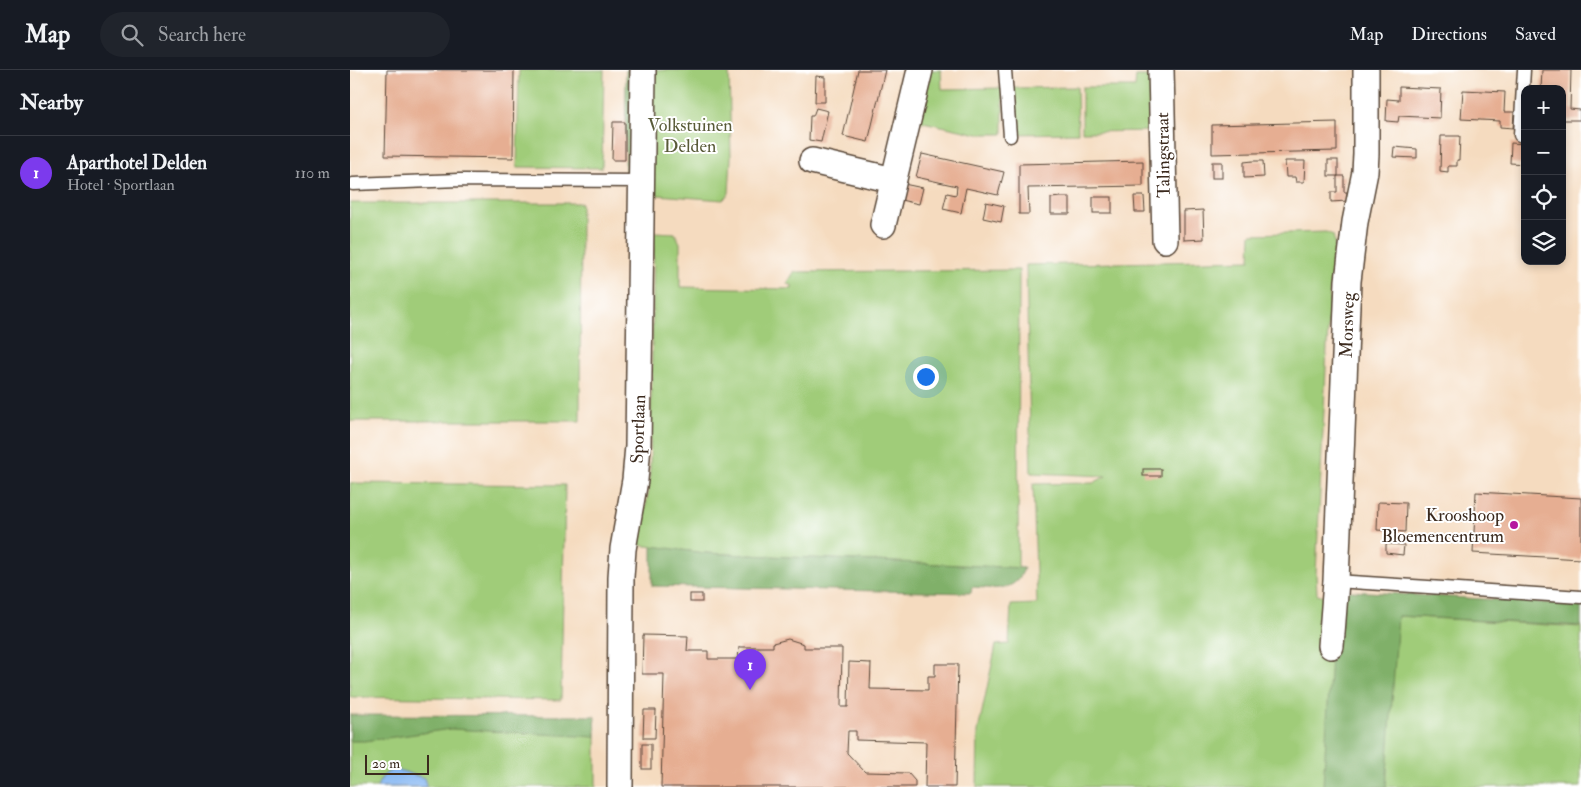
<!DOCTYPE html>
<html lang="en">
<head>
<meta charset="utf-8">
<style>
  body { margin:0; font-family:"IM FELL Double Pica",serif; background:#20242c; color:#f1f3f6 }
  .controls { position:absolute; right:15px; top:15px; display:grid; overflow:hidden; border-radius:10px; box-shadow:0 2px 8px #0003 }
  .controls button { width:45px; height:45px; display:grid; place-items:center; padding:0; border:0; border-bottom:1px solid #363941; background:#171b24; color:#f1f3f6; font:25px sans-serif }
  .scale { position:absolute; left:15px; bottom:12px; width:64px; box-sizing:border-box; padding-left:5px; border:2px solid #3b2a1e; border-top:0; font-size:14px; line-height:18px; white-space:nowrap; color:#3b2a1e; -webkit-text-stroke:4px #fff; paint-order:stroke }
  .you { position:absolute; left:575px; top:306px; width:18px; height:18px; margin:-12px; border:4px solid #fff; border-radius:50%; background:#1a73e8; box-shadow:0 0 0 8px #1a73e833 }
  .badge { display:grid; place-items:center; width:32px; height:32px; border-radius:50%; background:#7c3aed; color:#fff; font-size:16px; font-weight:700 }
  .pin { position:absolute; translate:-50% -41px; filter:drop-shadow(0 1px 2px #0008) }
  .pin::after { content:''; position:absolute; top:26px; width:18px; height:15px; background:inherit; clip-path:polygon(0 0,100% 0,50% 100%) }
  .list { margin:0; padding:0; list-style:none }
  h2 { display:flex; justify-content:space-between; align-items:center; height:65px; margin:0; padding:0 20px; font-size:21px }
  h2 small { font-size:16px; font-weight:400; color:#9ea1a6 }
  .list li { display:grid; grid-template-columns:32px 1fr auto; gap:15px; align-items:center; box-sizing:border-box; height:75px; padding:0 20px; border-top:1px solid #363941 }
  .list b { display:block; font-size:19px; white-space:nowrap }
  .list p { margin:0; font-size:16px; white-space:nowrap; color:#9ea1a6 }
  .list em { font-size:16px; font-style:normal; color:#9ea1a6 }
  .icon { flex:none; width:28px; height:28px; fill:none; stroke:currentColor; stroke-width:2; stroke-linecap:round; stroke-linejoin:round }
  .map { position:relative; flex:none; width:1231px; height:717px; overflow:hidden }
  header { display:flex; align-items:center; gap:30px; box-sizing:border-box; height:70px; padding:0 25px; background:#171b24; border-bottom:1px solid #363941 }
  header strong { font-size:24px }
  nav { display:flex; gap:28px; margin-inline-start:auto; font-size:18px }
  .search { width:350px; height:45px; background:#20242c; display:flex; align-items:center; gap:12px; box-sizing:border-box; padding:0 18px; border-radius:28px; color:#9ea1a6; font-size:19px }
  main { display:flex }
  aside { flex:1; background:#171b24 }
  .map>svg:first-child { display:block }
  .green { fill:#a0cc79; stroke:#6e7b4c }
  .forest { fill:#80b069; stroke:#5e6d44 }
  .water { fill:#87b8f3; stroke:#617188 }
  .building { fill:#e6ae92 }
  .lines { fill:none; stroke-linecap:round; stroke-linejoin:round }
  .service-casing { stroke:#574536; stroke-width:15 }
  .minor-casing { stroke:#574536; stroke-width:28 }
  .service { stroke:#fff; stroke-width:12 }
  .minor { stroke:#fff; stroke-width:25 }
  .poi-dot { fill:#b5179e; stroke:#fff; stroke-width:2 }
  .labels { text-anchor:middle; stroke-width:4; stroke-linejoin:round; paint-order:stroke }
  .park-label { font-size:18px; fill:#595b39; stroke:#fff }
  .street-label { font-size:18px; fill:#3b2a1e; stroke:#fff }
  .poi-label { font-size:18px; fill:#3b2a1e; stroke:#fff; text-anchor:end }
</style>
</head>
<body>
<header>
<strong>Map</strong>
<div class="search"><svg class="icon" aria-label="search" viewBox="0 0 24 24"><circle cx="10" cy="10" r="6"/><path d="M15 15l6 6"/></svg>Search here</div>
<nav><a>Map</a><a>Directions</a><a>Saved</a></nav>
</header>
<main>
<aside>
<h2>Nearby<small></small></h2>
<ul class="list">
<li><span class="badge">1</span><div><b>Aparthotel Delden</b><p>Hotel · Sportlaan</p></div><em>110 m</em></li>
</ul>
</aside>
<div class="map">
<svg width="1231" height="717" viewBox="0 0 1231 717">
  <rect width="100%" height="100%" fill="#fff"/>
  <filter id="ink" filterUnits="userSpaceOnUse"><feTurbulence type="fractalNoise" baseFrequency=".02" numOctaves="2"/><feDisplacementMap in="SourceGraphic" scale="10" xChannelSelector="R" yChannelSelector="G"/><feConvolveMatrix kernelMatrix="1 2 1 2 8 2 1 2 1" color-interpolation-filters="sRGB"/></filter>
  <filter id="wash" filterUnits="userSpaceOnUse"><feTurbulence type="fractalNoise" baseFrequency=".0096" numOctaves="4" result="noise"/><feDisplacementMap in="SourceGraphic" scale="20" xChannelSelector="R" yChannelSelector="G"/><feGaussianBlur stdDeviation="1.12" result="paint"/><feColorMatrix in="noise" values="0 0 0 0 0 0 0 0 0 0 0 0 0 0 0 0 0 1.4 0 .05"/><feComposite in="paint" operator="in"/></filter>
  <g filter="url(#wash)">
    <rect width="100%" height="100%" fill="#f5dbbf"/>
    <g class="green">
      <polygon points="169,0 254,0 252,98 167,97"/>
      <polygon points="300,0 379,0 381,88 379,123 377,126 373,130 307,125 299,114"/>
      <polygon points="578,0 591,0 592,19 653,18 653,64 628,64 564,50"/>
      <polygon points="786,6 806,6 808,61 732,62 732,17 785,17"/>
      <polygon points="727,17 728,63 663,64 662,18"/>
      <polygon points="0,133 231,133 230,351 0,351"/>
      <polygon points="304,162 325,163 330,173 330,217 442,219 442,215 437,214 444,202 669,200 668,498 355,483 288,475 298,424 300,399"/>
      <polygon points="976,162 983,165 985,173 980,216 966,504 967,524 1048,546 1231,557 1231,717 627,717 628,661 646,575 659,574 661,535 687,534 683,414 743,413 756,406 681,403 676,195 900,190 901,164"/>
      <polygon points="0,413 215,415 211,630 0,627"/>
      <polygon points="0,654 246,660 246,717 0,717"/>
    </g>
    <g class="forest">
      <polygon points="276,0 285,0 283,97 275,102"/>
      <path d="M302,476L355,483L674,498C666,524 643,518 622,517L621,523L302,516Z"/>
      <polygon points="985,520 1231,535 1231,556 1048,546 1036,717 973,717"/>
      <polygon points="0,645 245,646 246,667 101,659 15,671 0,671"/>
    </g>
    <path class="water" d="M46,699L74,708L76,714V717H27C31,707 35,702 46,699Z"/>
    <g id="blocks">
      <g class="building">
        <polygon points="37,0 164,0 163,88 35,86"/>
        <polygon points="508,0 535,0 518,72 493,66"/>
        <polygon points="1192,0 1221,0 1220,39 1230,40 1230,50 1212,50 1212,19 1191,19"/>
        <polygon points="466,6 475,7 475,32 465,32"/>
        <polygon points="1049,17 1091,19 1090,48 1049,46 1048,52 1036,51 1037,29 1049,30"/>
        <polygon points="1113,20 1155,22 1154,42 1164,42 1163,58 1150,57 1150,51 1111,49"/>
        <polygon points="466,38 478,41 471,72 459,70 460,46 463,46"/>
        <polygon points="263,52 275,52 275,90 262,90"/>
        <polygon points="987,52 987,81 862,84 862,55"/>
        <polygon points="1091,66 1110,66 1109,90 1107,90 1107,96 1098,96 1098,102 1090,101"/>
        <polygon points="1161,73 1175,74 1175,94 1160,93"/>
        <polygon points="1044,77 1067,79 1067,88 1043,87"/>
        <polygon points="572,84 654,102 648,125 616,118 611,143 593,139 597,123 606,125 607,116 566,107"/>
        <rect x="978" y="90" width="10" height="16"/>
        <polygon points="793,91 793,116 678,118 679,144 669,144 669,94"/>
        <polygon points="903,91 913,91 914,107 894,108 894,92"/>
        <polygon points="935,91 955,91 954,112 946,112 945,107 936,107"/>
        <rect x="862" y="92" width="10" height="16"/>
        <polygon points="987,106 994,106 994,122 997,122 997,131 981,132 981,122 987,122"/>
        <polygon points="549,113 573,118 569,134 546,129"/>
        <polygon points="784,126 794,126 795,142 785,142"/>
        <polygon points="711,127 720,127 720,144 701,144 701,128"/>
        <rect x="743" y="127" width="19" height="16"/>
        <polygon points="636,132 654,136 651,152 633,148"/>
        <polygon points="853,140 854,169 834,170 834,141"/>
        <rect x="793" y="399" width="18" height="7"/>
        <polygon points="1126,422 1231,428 1231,489 1123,483"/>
        <polygon points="1028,432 1056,433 1055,462 1027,460"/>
        <polygon points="1036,474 1054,475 1053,485 1036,483"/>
        <rect x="340" y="524" width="12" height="8"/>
        <polygon points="293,565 338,566 337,581 358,581 358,589 388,589 389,577 423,577 423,573 438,569 454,574 454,578 492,578 491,637 498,637 499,592 521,593 520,619 578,620 578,606 585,606 585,594 608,594 605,717 575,717 576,672 506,670 506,661 498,661 497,683 515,702 558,703 565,711 565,717 311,717 314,604 292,604"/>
        <polygon points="294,640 306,640 305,668 293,668"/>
        <rect x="292" y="674" width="9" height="25"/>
      </g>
    </g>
  </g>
  <g filter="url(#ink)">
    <use href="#blocks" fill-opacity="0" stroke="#574536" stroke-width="1"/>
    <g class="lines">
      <g class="service-casing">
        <g id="service">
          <polyline points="655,0 660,66"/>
          <polyline points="1174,0 1170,65 1175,66"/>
          <polyline points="3,114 109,110 292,111"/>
          <polyline points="986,511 1231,527"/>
        </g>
      </g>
      <g class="minor-casing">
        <g id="minor">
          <polyline points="811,0 815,170"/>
          <polyline points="462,91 543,110"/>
          <polyline points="533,155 570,0"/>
          <polyline points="981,576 986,511 998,211 1005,152 1015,102 1016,84 1016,0"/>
          <polyline points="270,717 271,507 273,479 285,410 288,376 293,0"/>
        </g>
      </g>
      <use href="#service" class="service"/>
      <use href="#minor" class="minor"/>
    </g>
  </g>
  <circle class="poi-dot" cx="1164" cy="455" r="5"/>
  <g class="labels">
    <g class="park-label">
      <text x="340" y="61">Volkstuinen<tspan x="340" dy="21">Delden</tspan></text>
    </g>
    <g class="street-label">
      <text transform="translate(813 85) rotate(-91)" y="6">Talingstraat</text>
      <text transform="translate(997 255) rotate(-88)" y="6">Morsweg</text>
      <text transform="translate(288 359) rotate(-88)" y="6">Sportlaan</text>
    </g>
    <g class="poi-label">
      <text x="1154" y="451">Krooshoop<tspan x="1154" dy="21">Bloemencentrum</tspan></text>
    </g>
  </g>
</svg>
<div class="controls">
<button>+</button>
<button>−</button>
<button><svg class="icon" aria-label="locate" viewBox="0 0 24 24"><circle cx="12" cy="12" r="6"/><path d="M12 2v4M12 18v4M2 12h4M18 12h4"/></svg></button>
<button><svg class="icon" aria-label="layers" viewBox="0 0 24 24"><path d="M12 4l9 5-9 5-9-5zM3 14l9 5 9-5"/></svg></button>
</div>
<div class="scale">20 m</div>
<div class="you"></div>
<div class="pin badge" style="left:400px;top:620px">1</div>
</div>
</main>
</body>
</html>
